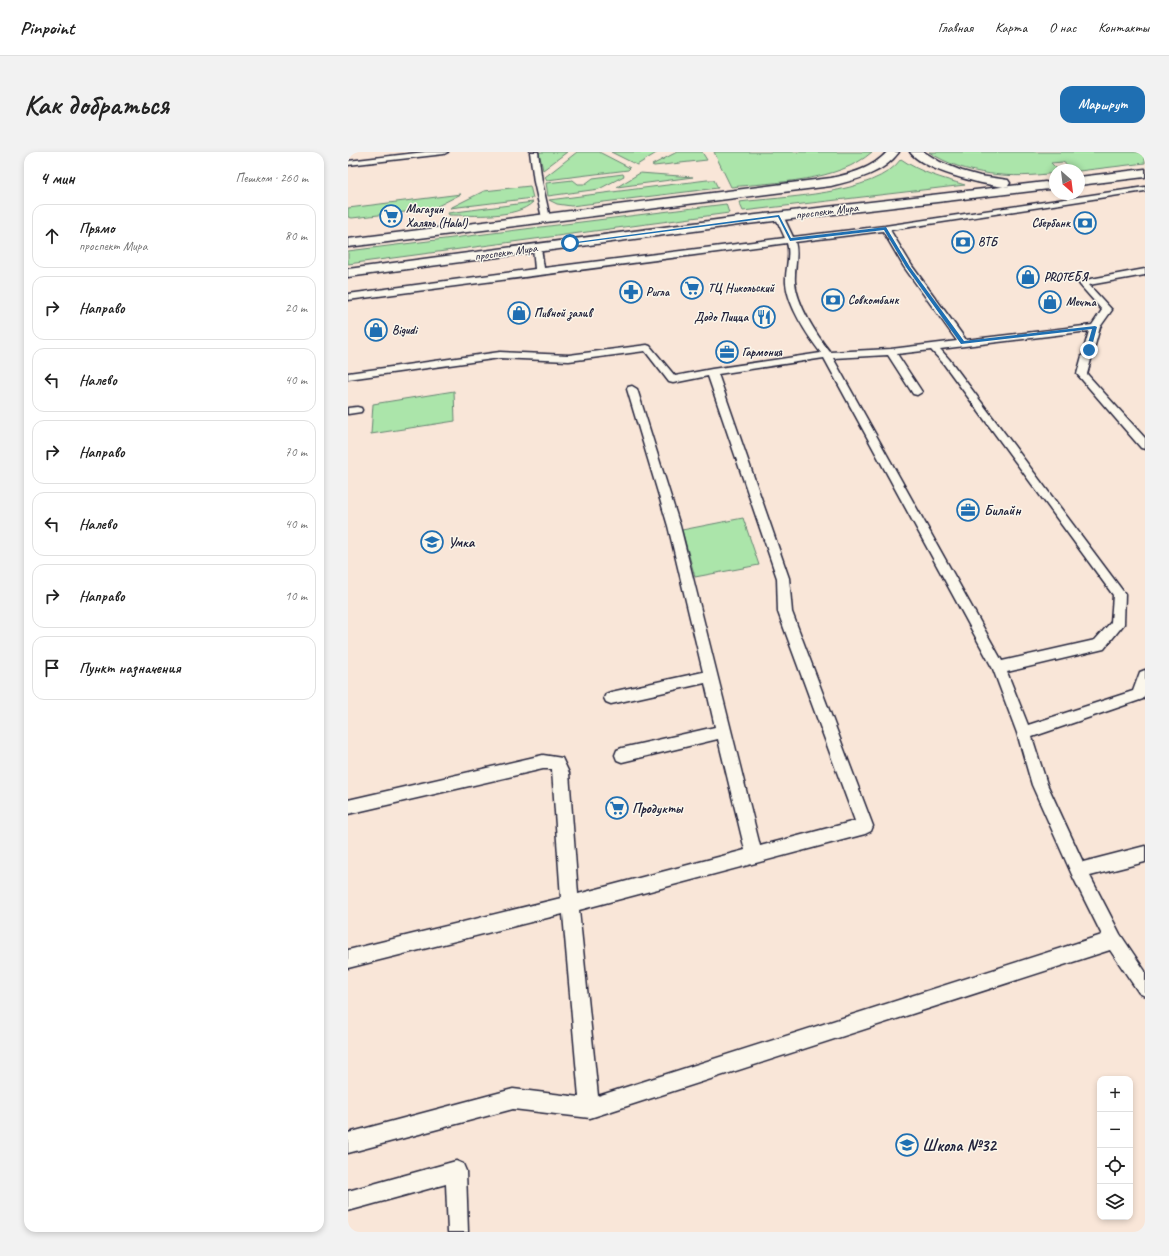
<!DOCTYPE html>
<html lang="ru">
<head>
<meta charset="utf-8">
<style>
  body { margin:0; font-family:Caveat,sans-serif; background:#f2f2f2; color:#222 }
  .controls { position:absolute; right:12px; bottom:12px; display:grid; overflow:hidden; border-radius:8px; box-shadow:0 2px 6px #0003 }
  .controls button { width:36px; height:36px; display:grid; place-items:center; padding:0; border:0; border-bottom:1px solid #e0e0e0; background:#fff; color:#222; font:20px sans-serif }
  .compass { position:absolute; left:701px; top:12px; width:36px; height:36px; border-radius:50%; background:#fff; box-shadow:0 2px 6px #0003; rotate:152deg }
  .stop { position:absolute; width:12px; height:12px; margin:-9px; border:3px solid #1f6fb2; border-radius:50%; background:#fff }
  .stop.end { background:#1f6fb2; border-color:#fff; box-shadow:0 1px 4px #0008 }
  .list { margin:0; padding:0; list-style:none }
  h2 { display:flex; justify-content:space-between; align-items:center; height:52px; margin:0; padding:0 16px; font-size:17px }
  h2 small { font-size:13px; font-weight:400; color:#767676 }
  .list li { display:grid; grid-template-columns:26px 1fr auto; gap:12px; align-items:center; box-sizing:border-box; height:64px; margin:0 8px 8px; padding:0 8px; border:1px solid #e0e0e0; border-radius:12px }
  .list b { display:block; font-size:15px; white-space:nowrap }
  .list p { margin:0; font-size:13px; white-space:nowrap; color:#767676 }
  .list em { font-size:13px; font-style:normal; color:#767676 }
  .icon { flex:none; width:22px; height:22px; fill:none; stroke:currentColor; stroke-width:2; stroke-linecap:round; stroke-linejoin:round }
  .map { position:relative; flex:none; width:797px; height:1080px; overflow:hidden; border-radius:12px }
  header { display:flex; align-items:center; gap:24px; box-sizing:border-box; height:56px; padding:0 20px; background:#fff; border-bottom:1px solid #e0e0e0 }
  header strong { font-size:19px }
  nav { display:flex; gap:22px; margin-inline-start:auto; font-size:14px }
  .intro { display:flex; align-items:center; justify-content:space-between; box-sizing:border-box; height:96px; padding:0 24px }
  h1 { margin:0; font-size:28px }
  .button { padding:10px 18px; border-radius:12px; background:#1f6fb2; color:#fff; font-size:14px; font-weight:700 }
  main { display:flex; gap:24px; padding:0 24px }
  aside { flex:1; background:#fff; border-radius:12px; box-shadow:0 2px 6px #0003 }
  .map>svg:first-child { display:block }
  .green { fill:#abe5aa; stroke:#668472 }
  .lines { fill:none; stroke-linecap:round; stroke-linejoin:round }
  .service-casing { stroke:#22223b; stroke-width:3 }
  .primary-casing { stroke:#22223b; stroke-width:3 }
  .service { fill:#fbf7ec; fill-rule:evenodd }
  .primary { fill:#fbf7ec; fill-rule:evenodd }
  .route { fill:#1f6fb2 }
  .labels { text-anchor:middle; stroke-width:3; stroke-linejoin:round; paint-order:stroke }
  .far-poi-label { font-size:12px; font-weight:bold; fill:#22223b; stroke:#fbf7ec; text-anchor:start }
  .far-street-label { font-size:12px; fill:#22223b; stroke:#fbf7ec }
  .poi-label { font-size:14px; font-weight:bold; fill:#22223b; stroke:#fbf7ec; text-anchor:start }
  .near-poi-label { font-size:17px; font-weight:bold; fill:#22223b; stroke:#fbf7ec; text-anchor:start }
</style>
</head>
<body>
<header>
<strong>Pinpoint</strong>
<nav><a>Главная</a><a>Карта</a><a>О нас</a><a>Контакты</a></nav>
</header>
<div class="intro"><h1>Как добраться</h1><a class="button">Маршрут</a></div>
<main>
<aside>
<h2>4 мин<small>Пешком · 260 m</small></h2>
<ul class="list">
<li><svg class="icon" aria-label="ahead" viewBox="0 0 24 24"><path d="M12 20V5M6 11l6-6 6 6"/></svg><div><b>Прямо</b><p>проспект Мира</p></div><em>80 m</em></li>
<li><svg class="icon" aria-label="right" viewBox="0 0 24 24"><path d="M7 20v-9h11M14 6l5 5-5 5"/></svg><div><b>Направо</b></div><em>20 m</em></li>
<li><svg class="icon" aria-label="left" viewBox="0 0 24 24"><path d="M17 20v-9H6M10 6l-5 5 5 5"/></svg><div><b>Налево</b></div><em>40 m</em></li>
<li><svg class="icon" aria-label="right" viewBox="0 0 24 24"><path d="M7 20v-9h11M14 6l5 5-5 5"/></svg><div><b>Направо</b></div><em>70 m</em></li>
<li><svg class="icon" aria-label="left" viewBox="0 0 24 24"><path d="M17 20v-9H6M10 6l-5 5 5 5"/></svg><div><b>Налево</b></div><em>40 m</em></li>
<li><svg class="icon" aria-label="right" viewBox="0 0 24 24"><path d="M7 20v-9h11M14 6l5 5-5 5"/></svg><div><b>Направо</b></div><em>10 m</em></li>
<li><svg class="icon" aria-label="arrive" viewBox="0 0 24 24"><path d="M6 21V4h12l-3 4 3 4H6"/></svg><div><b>Пункт назначения</b></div></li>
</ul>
</aside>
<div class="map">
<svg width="797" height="1080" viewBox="0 0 797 1080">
  <rect width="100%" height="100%" fill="#f9e6d8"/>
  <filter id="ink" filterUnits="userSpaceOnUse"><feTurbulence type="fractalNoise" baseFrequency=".025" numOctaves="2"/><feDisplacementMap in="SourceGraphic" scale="8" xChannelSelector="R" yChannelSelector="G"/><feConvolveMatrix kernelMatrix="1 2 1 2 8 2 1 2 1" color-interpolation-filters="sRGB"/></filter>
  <g filter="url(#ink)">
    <g class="green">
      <polygon points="191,0 219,0 195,18"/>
      <polygon points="229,0 251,0 282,16 280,18 199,28 197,25"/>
      <polygon points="263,0 310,0 289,13"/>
      <polygon points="329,0 354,0 359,8 306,14 304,13"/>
      <path d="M366,0H524C490,30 427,30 383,35Z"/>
      <path d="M581,0H797V11L731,19L720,18L724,17L715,10L703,11L710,18H707V21C665,27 617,24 581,0Z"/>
      <path d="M553,7C573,21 594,26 617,33L395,59L391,50C433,45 528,43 553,7Z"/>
      <polygon points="292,21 345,25 269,35"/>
      <polygon points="275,22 276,24 251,37 200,44 198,31 225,28 230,32 237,32 245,26"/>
      <polygon points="359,28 366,28 370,36 223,54 209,52 201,48"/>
      <polygon points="182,34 185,46 102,56 136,39"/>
      <polygon points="113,42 84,57 4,66 0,65 0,56"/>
      <path d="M185,50C168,67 124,63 101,63L100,61Z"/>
      <polygon points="378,52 381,61 0,112 0,99"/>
      <polygon points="106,239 107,269 23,282 25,252"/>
      <polygon points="395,366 411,413 347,425 334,378"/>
    </g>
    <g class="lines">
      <g class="service-casing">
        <g id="service">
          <polygon points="77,0 100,0 96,2 0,13 0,9"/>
          <polygon points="182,0 190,0 194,30 202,66 201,68 198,68 194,66 186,30"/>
          <path d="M797,35V39L542,78L564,114L618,188L744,173L754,158L732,133L731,131L732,129L797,117V123L741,133L764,158L752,175L739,222L797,286V297L793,296L729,222L741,179L592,197L601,207L777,442L776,472L756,497L659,520L680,573L785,539L792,520L797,518V543L795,547L684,585L699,632L735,710L797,694V710L742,724L772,782L797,819V844L791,841L762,798L242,966L165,957L0,1001V981L165,937L231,945L215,762L0,816V798L213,746L204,617H195L0,662V648L195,603L214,606L221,621L230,742L397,698L370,587L274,610L269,608L267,603L269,598L274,596L367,575L357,531L263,552L258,550L256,546L258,542L263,540L355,520L320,374L279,237L280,235L284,234L289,237L332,374L412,694L507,669L430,460L429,426L360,224L325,231L321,230L297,199L221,209L152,206L0,227V221L152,200L221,203L299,193L302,194L327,224L364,217L473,201C459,183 440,154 438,131C437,117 443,104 439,91L0,148V142L187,117L185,96L189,93L193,96L196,116L437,86L427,64L431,62L435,64L445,85L537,74ZM535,79L556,115L609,189L543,197L482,200C468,182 449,153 447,130C446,116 451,103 447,90ZM583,198L595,211L765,443L763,470L747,488L654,509L485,206L540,203L565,242L569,243L574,240L549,202ZM476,206L645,517L669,581L684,633L725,725L754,783L250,944L231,758L517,682L523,679L525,674L444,460L441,426L370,222Z"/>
          <polygon points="9,255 13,256 14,258 13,260 0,262 0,256"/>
          <polygon points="108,1009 115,1012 118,1019 120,1080 100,1080 98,1032 0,1059 0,1039"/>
        </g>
      </g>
      <g class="primary-casing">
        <g id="primary">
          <path d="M539,0H551C535,22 507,28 483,34L0,95V87L483,26C503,22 525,16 539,0Z"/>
          <path d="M562,0H576L592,10L614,19L632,24L660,28L662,31L660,34L656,35C633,32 576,19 562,0Z"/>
          <polygon points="797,17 797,25 731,33 731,25"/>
          <polygon points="697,30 701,31 703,34 701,37 391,73 0,125 0,117 391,65"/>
        </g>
      </g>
      <use href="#service" class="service"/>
      <use href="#primary" class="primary"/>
    </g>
  </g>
  <polygon class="route" points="431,63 443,86 538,75 562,115 616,189 747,174 749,175 743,198 741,199 738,198 744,177 613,192 558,115 536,78 442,89 430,65 222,92 220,91"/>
  <defs>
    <g id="supermarket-ring" transform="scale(1.15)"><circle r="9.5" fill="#fbf7ec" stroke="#1f6fb2" stroke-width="1.5"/><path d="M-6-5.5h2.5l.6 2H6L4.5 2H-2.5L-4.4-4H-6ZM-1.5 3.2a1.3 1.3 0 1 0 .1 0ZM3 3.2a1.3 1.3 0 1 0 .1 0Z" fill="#1f6fb2"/></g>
    <g id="bank-ring" transform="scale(1.15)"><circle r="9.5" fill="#fbf7ec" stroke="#1f6fb2" stroke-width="1.5"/><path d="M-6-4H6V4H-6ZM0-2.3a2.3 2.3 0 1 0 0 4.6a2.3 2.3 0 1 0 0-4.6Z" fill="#1f6fb2"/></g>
    <g id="shop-ring" transform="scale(1.15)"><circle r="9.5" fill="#fbf7ec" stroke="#1f6fb2" stroke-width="1.5"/><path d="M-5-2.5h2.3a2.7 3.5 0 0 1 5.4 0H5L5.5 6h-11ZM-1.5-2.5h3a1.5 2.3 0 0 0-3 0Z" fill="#1f6fb2"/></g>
    <g id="pharmacy-ring" transform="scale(1.15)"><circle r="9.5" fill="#fbf7ec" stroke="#1f6fb2" stroke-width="1.5"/><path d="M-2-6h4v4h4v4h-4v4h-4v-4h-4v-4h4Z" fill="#1f6fb2"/></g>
    <g id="restaurant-ring" transform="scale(1.15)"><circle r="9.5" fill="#fbf7ec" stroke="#1f6fb2" stroke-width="1.5"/><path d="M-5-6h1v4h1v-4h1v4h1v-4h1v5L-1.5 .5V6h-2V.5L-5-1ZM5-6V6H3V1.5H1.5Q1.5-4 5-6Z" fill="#1f6fb2"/></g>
    <g id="office-ring" transform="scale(1.15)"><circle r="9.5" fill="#fbf7ec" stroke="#1f6fb2" stroke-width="1.5"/><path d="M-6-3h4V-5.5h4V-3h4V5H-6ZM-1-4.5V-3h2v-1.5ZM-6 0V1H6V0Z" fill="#1f6fb2"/></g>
    <g id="school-ring" transform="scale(1.15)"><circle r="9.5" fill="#fbf7ec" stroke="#1f6fb2" stroke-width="1.5"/><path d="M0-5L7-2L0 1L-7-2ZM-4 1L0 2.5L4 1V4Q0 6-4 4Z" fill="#1f6fb2"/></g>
  </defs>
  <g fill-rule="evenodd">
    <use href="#supermarket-ring" x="43" y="64"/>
    <use href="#bank-ring" x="737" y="71"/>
    <use href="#bank-ring" x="615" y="90"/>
    <use href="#shop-ring" x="680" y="125"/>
    <use href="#supermarket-ring" x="344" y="136"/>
    <use href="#pharmacy-ring" x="283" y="140"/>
    <use href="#bank-ring" x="485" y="148"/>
    <use href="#shop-ring" x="702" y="150"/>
    <use href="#shop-ring" x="171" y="161"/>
    <use href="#restaurant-ring" x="416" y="165"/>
    <use href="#shop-ring" x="28" y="178"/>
    <use href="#office-ring" x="379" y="200"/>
    <use href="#office-ring" x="620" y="358"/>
    <use href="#school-ring" x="84" y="390"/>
    <use href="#supermarket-ring" x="269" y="656"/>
    <use href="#school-ring" x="559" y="993"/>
  </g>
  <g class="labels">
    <g class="far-poi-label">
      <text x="58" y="61">Магазин<tspan x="58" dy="14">Халяль (Halal)</tspan></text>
      <text x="722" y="75" text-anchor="end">Сбербанк</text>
      <text x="630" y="94">ВТБ</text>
      <text x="696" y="129">PROТЕБЯ</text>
      <text x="360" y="140">ТЦ Никольский</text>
      <text x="298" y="144">Ригла</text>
      <text x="500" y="152">Совкомбанк</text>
      <text x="718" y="154">Мечта</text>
      <text x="186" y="165">Пивной залив</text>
      <text x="400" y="169" text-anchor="end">Додо Пицца</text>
      <text x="44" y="182">Bigudi</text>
      <text x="394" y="204">Гармония</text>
    </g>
    <g class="far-street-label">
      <text transform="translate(479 59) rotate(-7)" y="4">проспект Мира</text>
      <text transform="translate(158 100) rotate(-8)" y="4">проспект Мира</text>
    </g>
    <g class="poi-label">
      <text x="636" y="363">Билайн</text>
      <text x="100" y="395">Умка</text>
      <text x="284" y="661">Продукты</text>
    </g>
    <g class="near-poi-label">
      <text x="574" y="999">Школа №32</text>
    </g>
  </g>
</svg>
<div class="controls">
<button>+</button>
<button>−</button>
<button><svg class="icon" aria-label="locate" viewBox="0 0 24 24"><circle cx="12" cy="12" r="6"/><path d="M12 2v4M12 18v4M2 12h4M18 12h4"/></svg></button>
<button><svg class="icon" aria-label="layers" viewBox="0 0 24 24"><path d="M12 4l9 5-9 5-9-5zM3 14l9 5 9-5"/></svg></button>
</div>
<svg class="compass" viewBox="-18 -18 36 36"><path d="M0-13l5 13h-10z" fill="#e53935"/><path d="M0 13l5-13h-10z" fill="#767676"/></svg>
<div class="stop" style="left:222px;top:91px"></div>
<div class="stop end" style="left:741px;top:198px"></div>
</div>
</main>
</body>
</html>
